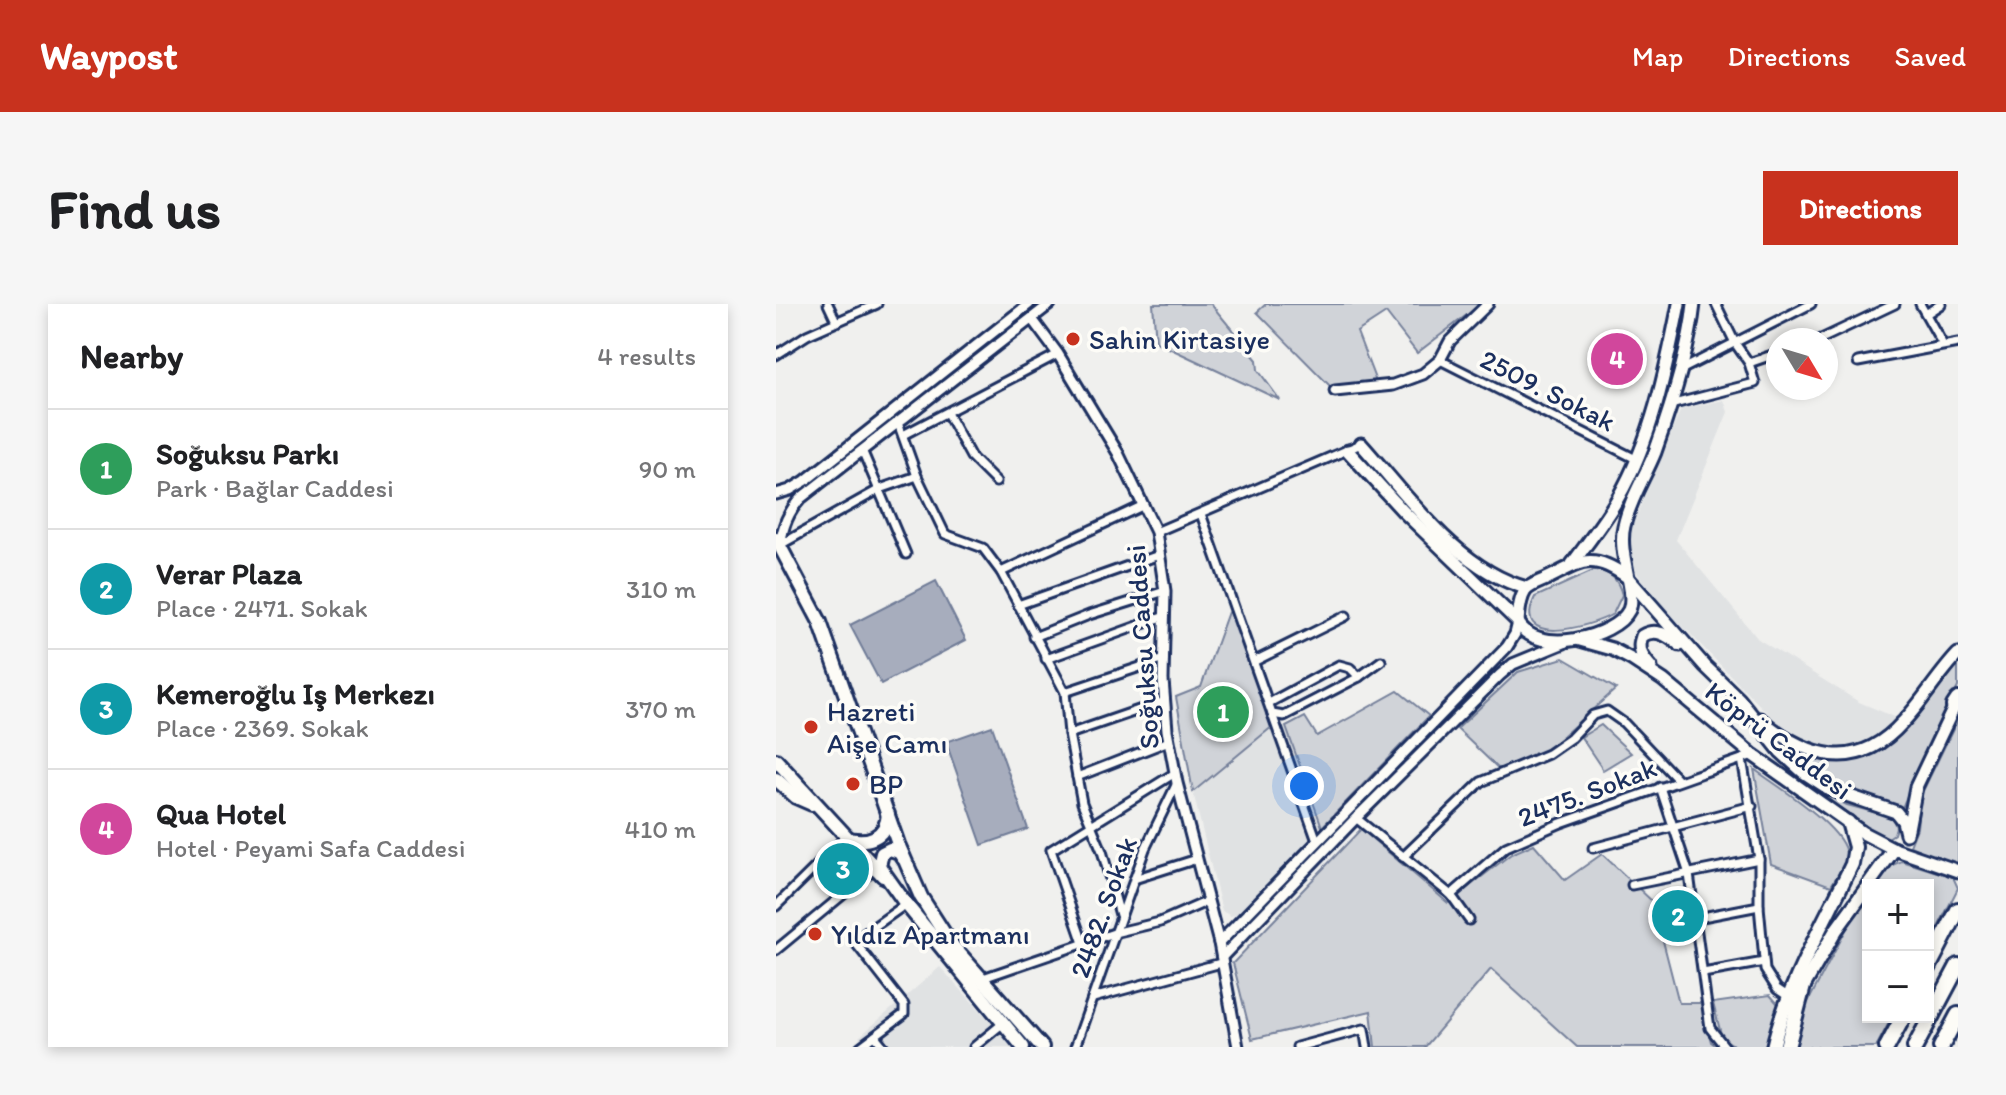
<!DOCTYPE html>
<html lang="en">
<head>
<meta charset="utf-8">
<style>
  body { margin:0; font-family:Itim,sans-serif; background:#f6f6f6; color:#202124 }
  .controls { position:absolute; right:24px; bottom:24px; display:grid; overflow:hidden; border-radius:0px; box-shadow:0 4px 12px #0003 }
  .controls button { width:72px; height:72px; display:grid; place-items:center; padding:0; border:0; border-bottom:2px solid #e0e0e0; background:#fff; color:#202124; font:40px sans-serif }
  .compass { position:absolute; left:990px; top:24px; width:72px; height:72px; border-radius:50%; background:#fff; box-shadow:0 4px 12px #0003; rotate:128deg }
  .you { position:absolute; left:528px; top:482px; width:28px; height:28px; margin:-20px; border:6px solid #fff; border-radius:50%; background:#1a73e8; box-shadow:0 0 0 12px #1a73e833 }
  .badge { display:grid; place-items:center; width:52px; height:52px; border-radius:50%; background:#c8321e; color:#fff; font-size:26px; font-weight:700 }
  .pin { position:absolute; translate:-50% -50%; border:4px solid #fff; box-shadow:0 2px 8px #0006 }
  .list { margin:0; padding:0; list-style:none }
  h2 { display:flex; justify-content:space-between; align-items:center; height:104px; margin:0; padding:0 32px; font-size:34px }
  h2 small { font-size:26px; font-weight:400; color:#757577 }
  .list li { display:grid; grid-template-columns:52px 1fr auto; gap:24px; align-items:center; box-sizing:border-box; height:120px; padding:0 32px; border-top:2px solid #e0e0e0 }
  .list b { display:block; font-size:30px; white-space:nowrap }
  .list p { margin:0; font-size:26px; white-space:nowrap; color:#757577 }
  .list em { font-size:26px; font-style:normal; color:#757577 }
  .map { position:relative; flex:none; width:1182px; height:743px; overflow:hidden; border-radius:0px }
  header { display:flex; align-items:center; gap:48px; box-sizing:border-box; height:112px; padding:0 40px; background:#c8321e; color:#fff }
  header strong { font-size:38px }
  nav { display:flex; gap:44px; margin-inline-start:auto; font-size:28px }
  .intro { display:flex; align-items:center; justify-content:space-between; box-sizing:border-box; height:192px; padding:0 48px }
  h1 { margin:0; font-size:56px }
  .button { padding:20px 36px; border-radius:0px; background:#c8321e; color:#fff; font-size:28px; font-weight:700 }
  main { display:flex; gap:48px; padding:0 48px }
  aside { flex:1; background:#fff; border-radius:0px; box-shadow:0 4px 12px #0003 }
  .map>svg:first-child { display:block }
  .built { fill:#e0e2e3 }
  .green { fill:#d0d3d8; stroke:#76819b; stroke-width:2 }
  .water { fill:#a7adbd; stroke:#6f7b97; stroke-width:2 }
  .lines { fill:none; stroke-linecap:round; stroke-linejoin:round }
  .minor-casing { stroke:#1b2f5e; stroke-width:13 }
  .tertiary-casing { stroke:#1b2f5e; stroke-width:15 }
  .secondary-casing { stroke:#1b2f5e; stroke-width:17 }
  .primary-casing { stroke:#1b2f5e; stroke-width:18 }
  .motorway-casing { stroke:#1b2f5e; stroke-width:20 }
  .minor { stroke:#fdfcf7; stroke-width:7 }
  .tertiary { stroke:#fdfcf7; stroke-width:9 }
  .secondary { stroke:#fdfcf7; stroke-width:11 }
  .primary { stroke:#fdfcf7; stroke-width:12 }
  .motorway { stroke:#fdfcf7; stroke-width:14 }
  .poi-dot { fill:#c8321e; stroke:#fdfcf7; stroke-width:3 }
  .labels { text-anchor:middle; stroke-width:7; stroke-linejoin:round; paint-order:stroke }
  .poi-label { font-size:28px; fill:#1b2f5e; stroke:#fdfcf7; text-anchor:start }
  .street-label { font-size:28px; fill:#1b2f5e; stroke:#fdfcf7 }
</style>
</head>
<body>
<header>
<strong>Waypost</strong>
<nav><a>Map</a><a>Directions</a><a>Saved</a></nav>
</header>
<div class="intro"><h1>Find us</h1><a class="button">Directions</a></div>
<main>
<aside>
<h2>Nearby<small>4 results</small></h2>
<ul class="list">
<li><span class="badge" style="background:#2e9e5b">1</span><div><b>Soğuksu Parkı</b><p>Park · Bağlar Caddesi</p></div><em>90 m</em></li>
<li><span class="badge" style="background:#0f9aa8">2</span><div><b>Verar Plaza</b><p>Place · 2471. Sokak</p></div><em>310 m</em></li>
<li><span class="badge" style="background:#0f9aa8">3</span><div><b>Kemeroğlu Iş Merkezı</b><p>Place · 2369. Sokak</p></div><em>370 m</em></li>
<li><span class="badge" style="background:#d1479c">4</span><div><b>Qua Hotel</b><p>Hotel · Peyami Safa Caddesi</p></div><em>410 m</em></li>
</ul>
</aside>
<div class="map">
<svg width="1182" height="743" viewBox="0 0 1182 743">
  <rect width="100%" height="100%" fill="#f0f0ee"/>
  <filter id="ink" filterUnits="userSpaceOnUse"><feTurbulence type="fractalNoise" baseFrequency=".0125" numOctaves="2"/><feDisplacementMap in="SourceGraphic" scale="16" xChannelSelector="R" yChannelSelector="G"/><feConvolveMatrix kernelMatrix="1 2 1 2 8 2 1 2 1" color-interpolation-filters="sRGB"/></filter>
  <g filter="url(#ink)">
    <g class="built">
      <polygon points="948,96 952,108 900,236 982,335 1083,398 1121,414 1109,427 1089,440 1059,444 1030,438 1001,419 877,292 861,269 853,246 857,220 905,105"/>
      <polygon points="497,422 510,423 546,523 466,608 455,612 446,607 417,488"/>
      <polygon points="164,663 238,743 95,743 83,733"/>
    </g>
    <g class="green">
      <polygon points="377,0 435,0 481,56 482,66 504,96 380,38"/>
      <polygon points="490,0 705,0 641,49 610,9 581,28 602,83 555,83 481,8"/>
      <path d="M819,266C835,268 842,275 846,291L837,310C815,323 734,345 759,293Z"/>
      <polygon points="452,308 458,310 497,422 417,488 400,393 425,383"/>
      <polygon points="787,354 840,385 772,445 724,466 681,425 742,368"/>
      <path d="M1182,359V383L1151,444L1126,504C1078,489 1052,485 1015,450C1068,463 1103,456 1140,414C1156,396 1163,377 1182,359Z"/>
      <polygon points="622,387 653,412 546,523 510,423 529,413 541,432"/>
      <polygon points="1182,415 1182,563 1134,542 1141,524 1144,493"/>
      <polygon points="825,421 855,449 827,466 805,433"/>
      <path d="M978,465C999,481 1074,526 1070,554C1068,563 1059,574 1055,582L995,560Z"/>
      <polygon points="1039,486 1071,501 1116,513 1120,523 1118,530 1112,534 1104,532"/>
      <polygon points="585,525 672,599 735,550 758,540 789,576 826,550 877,598 903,699 925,699 935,738 942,743 801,743 715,665 649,743 599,743 595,707 476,735 457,659"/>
      <polygon points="1126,557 1177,573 1182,584 1152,643 1152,581 1100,581 1116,561"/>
      <polygon points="1092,592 1092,713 1116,713 1100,743 1017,743 1023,715 1080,607"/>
      <polygon points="994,691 1002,700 990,743 961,743 946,734 937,699"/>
    </g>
    <g class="water">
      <polygon points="160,277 190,336 105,380 74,321"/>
      <polygon points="216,422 252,525 206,541 170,438"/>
    </g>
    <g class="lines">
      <g class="minor-casing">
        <g id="minor">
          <polyline points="52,0 60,17"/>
          <polyline points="940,0 959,39 973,59 1002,49"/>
          <polyline points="1144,0 1167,41"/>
          <polyline points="1150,10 1165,0"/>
          <polyline points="1043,36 1119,0"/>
          <polyline points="0,51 31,31 101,0"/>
          <polyline points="664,56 860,155"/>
          <polyline points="1082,58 1182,39"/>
          <polyline points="905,66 1035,0"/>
          <polyline points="894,101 979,79 973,59"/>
          <polyline points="171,109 195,153 220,178"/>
          <polyline points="122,119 141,172 169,230 207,244 225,268 289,388 293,430 306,499 326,547 344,611"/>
          <polyline points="127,131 282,50"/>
          <polyline points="86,146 130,250"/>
          <polyline points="425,210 496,410 508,412 583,373 605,357"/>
          <polyline points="380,228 585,140"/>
          <polyline points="4,241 104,185 141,172"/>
          <polyline points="225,268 368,201"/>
          <polyline points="242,301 383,251"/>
          <polyline points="258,333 313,311 389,287"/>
          <polyline points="270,355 389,312"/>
          <polyline points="479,357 570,312"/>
          <polyline points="289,388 388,355"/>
          <polyline points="493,399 563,361 574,364 583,373"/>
          <polyline points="496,410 541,537"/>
          <polyline points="293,430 389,397"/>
          <polyline points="966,455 983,555 983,602 989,666 1001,685 1013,693"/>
          <polyline points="301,473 393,437"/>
          <polyline points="884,483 913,570 934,724 949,743"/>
          <polyline points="580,514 675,591 693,616"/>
          <polyline points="817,544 976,502"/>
          <polyline points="627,553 705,478 772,450 795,434 817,411 831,407 848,419 902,476"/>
          <polyline points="358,575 421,555"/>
          <polyline points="856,581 983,555"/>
          <polyline points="675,591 730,543 785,519 977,451"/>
          <polyline points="0,602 69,534"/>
          <polyline points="921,614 983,602"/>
          <polyline points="307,639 275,546 399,469"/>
          <polyline points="0,646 98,565"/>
          <polyline points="927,669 988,658"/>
          <polyline points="204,675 338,629 384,618 432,597"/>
          <polyline points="317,694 445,659"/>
          <polyline points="99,732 108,743"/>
          <polyline points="84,743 128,710 128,701 78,637 130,600"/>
          <polyline points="198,743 226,720"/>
          <polyline points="299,743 369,545 401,479"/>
          <polyline points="521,743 588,725 591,743"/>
        </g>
      </g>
      <g class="tertiary-casing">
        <g id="tertiary">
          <polyline points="256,15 282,50 342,149 380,228 389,287 387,376 391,426 401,479 443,639 462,743"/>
          <polyline points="559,87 617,81 647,70 664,56 674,37 712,0"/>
          <polyline points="0,190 14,186 29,177 253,0"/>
          <path d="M4,241C7,222 12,208 25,194L274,0"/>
          <polyline points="443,639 731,343 739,330 742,318"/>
          <polyline points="446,653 580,514 724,371 737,360 788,339"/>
        </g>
      </g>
      <g class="secondary-casing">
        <g id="secondary">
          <path d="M585,140C631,191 683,267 751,284"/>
          <path d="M572,147L627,207L742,318C759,353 839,334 853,306C861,288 841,250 848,222C854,195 869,173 879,148C895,103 913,48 918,0"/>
          <path d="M796,260C812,238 829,217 842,194C876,135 890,66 903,0"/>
          <path d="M742,318C743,308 743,296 749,287C753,281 764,278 770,275C805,258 815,247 851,273L929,362L963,395L1005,448L1027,468L1053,485L1120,508L1127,517L1130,530"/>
          <polyline points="804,336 836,345 855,355 887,376 977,451 1087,529 1118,545 1182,567"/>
          <path d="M875,363C866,353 861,346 866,332C881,323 892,332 904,341"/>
          <path d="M984,415C1031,454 1081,470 1127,418C1147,397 1162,371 1182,350"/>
          <polyline points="1132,525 1140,483 1181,397"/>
        </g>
      </g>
      <g class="primary-casing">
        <g id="primary">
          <polyline points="0,235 44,318 122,540 145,593 175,640 266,743"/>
          <polyline points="0,456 107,572"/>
          <polyline points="0,475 20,493 36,500"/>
          <path d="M69,534C90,540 110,535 112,510"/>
          <polyline points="127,554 123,548 114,545 106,549 103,562 130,600 247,743"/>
          <polyline points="1092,581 1118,545"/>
          <polyline points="1023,690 1060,626 1092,582"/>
          <path d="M997,743C1012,679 1048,619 1076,560L1079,543L1072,518"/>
        </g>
      </g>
      <g class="motorway-casing">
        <g id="motorway">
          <polyline points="1178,402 1182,396"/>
          <polyline points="1152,664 1182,606"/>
          <polyline points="1011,743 1027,682"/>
          <polyline points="1111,743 1127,713"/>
          <polyline points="1139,743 1182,662"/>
          <polyline points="1165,743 1182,711"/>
        </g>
      </g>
      <use href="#minor" class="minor"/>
      <use href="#tertiary" class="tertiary"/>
      <use href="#secondary" class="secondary"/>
      <use href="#primary" class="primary"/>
      <use href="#motorway" class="motorway"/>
    </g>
  </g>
  <g class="poi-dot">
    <circle cx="297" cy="35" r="8"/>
    <circle cx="35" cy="423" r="8"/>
    <circle cx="77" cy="480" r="8"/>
    <circle cx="39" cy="630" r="8"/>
  </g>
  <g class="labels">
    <g class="poi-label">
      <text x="313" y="45">Sahin Kirtasiye</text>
      <text x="51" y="417">Hazreti<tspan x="51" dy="32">Aişe Camı</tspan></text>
      <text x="93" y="490">BP</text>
      <text x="55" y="640">Yıldız Apartmanı</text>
    </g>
    <g class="street-label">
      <text transform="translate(772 86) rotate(27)" y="10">2509. Sokak</text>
      <text transform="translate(366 343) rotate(-94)" y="10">Soğuksu Caddesi</text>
      <text transform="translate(1003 436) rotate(37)" y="10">Köprü Caddesi</text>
      <text transform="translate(811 488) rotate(-21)" y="10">2475. Sokak</text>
      <text transform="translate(327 603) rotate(-70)" y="10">2482. Sokak</text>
    </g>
  </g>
</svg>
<div class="controls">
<button>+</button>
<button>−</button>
</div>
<svg class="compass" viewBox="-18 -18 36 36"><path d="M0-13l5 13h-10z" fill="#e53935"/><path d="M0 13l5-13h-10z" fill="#757577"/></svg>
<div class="you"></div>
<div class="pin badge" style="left:447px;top:408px;background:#2e9e5b">1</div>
<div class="pin badge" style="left:902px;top:612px;background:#0f9aa8">2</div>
<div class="pin badge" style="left:67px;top:565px;background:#0f9aa8">3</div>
<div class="pin badge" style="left:841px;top:55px;background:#d1479c">4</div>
</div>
</main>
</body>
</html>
